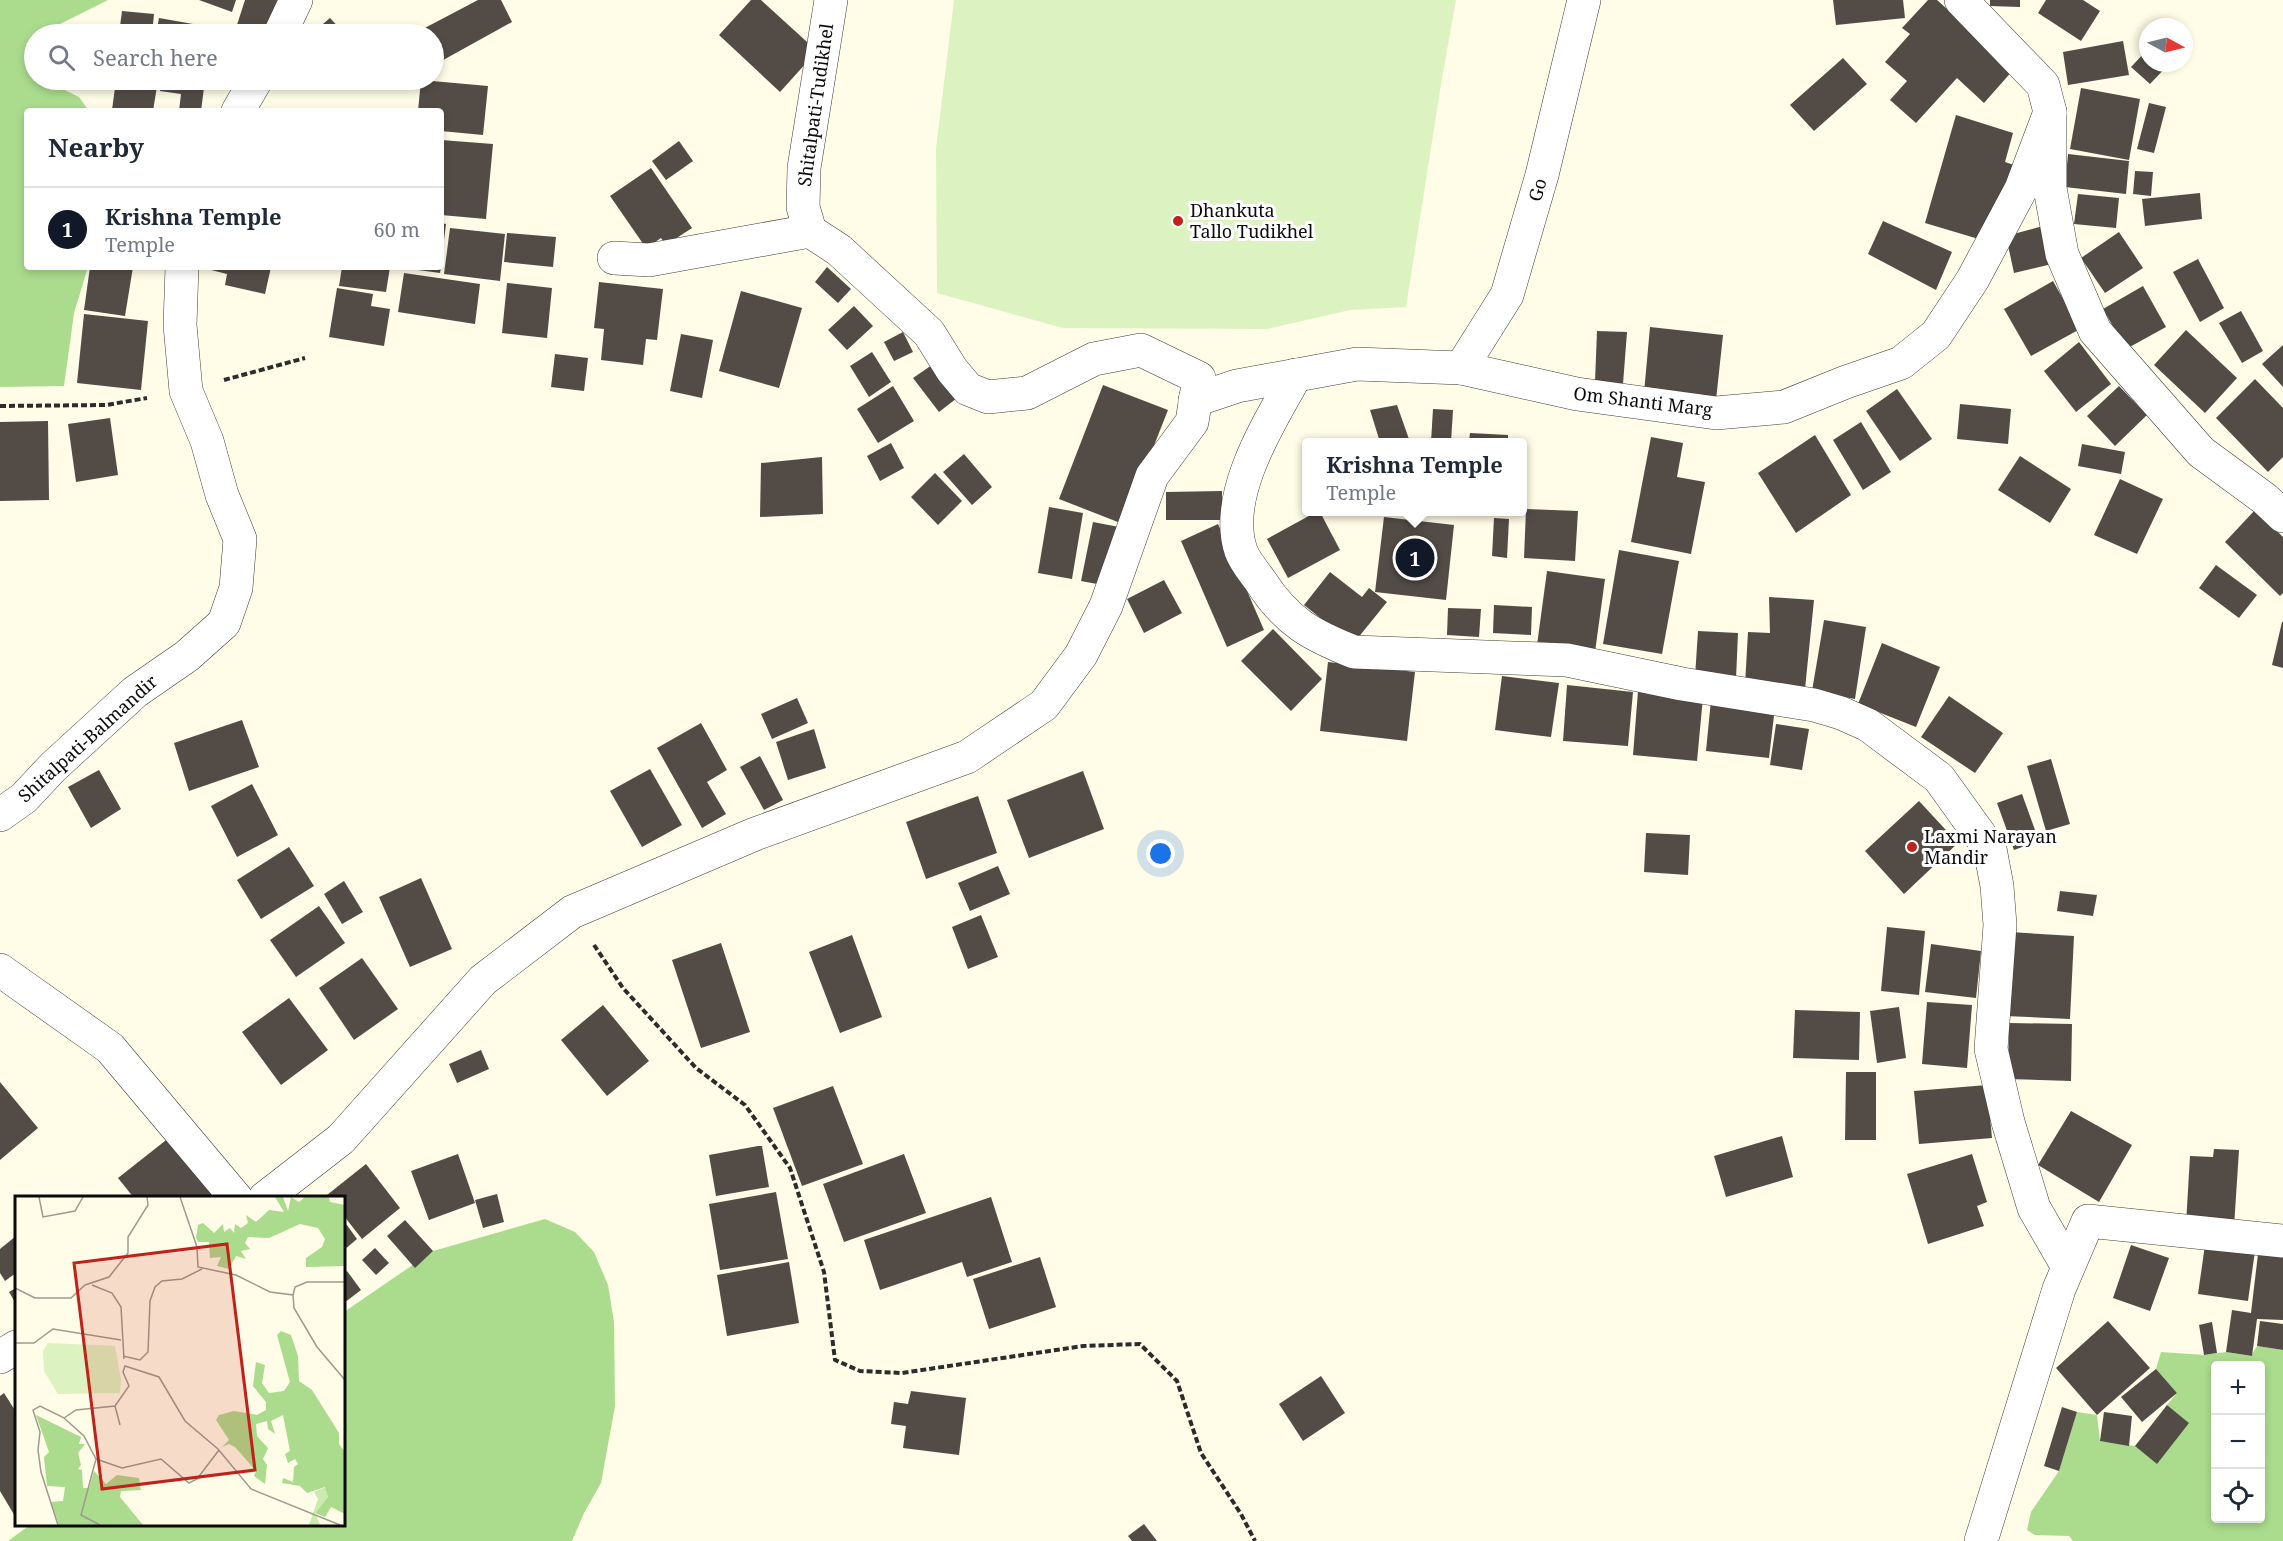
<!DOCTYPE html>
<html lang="en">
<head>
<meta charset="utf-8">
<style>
  body { margin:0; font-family:"Noto Serif",serif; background:#f2f2f3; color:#1f2937 }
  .controls { position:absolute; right:18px; bottom:18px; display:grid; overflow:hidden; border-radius:6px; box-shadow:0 3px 9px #0003 }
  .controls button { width:54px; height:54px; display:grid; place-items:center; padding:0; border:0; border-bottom:2px solid #e0e1e3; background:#fff; color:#1f2937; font:30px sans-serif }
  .compass { position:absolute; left:2139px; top:18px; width:54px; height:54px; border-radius:50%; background:#fff; box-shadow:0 3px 9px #0003; rotate:97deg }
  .you { position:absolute; left:1161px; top:854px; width:21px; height:21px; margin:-15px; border:4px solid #fff; border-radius:50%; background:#1a73e8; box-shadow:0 0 0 9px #1a73e833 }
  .badge { display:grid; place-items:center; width:39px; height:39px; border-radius:50%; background:#111827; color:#fff; font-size:20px; font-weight:700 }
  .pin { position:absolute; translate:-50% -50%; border:3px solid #fff; box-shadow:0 2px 6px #0006 }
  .popup { position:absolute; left:1302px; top:438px; width:225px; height:78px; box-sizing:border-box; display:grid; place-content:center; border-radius:6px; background:#fff; filter:drop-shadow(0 2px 4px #0005); font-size:20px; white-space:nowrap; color:#747a83 }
  .popup b { font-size:22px; color:#1f2937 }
  .popup::after { content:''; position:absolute; left:50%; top:100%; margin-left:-12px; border:12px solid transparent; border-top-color:#fff }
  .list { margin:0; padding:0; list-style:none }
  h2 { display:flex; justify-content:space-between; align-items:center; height:78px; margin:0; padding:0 24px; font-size:26px }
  h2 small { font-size:20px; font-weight:400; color:#747a83 }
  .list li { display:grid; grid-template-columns:39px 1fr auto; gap:18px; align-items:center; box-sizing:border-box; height:84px; padding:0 24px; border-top:2px solid #e0e1e3 }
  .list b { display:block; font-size:22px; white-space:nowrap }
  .list p { margin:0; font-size:20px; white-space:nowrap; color:#747a83 }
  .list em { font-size:20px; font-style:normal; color:#747a83 }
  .icon { flex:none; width:33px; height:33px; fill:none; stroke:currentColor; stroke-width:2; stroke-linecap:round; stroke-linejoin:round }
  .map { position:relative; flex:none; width:2283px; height:1541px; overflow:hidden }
  .search { position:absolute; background:#fff; box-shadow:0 3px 9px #0003; left:24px; top:24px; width:420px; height:66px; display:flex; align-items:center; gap:15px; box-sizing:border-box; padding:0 21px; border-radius:33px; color:#747a83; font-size:22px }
  .panel { position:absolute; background:#fff; box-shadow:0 3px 9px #0003; left:24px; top:108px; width:420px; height:162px; border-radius:6px }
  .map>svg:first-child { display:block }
  .forest { fill:#abdc8d; fill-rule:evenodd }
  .pitch { fill:#ddf2c1 }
  .building { fill:#534c46 }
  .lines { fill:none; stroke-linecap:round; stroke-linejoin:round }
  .minor-casing { stroke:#3d3d3d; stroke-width:34 }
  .path { stroke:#2c2c2c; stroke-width:4; stroke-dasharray:6 3; stroke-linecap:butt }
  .minor { stroke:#fff; stroke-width:33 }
  .poi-dot { fill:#c1201b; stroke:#fff; stroke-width:2 }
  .labels { text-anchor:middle; stroke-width:6; stroke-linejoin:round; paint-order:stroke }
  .street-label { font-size:18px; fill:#0a0a0a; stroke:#fff }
  .poi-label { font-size:18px; fill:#0a0a0a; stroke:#fff; text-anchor:start }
  .inset-road { fill:none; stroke:#9d9b8f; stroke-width:1.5 }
  .view { fill:#c1201b; fill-opacity:0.15; stroke:#c1201b; stroke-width:3 }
  .inset-edge { fill:none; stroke:#0a0a0a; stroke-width:3 }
</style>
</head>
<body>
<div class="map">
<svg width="2283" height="1541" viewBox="0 0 2283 1541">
  <rect width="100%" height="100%" fill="#fffce7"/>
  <g class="forest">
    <polygon points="0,0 108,0 60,24 52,34 34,34 34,80 44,80 79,97 89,111 27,111 27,267 88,267 74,313 64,386 0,387"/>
    <polygon points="545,1219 575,1232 594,1252 608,1285 614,1322 615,1406 601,1483 584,1513 572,1541 8,1541 30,1525 344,1524 344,1312 433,1251"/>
    <path d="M2257,1346L2283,1350V1541H2073L2069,1536L2035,1535L2027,1530L2031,1512L2059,1471L2077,1412L2097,1415L2100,1441L2135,1446L2189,1423L2167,1405L2177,1393L2156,1369L2161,1352L2204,1355L2226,1352L2251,1356ZM2216,1366H2260V1518H2216Z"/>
  </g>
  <polygon class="pitch" points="954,0 1456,0 1441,84 1406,307 1350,310 1267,329 1063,328 937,293 936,149"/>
  <g class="building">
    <polygon points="199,0 236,0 232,12"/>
    <polygon points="245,0 280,0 269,34 244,34 235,31"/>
    <polygon points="478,0 501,0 512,22 436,64 434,59 434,34 421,34 419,31"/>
    <polygon points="751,0 761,0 817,51 780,92 719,35"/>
    <polygon points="1833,0 1903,0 1905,18 1836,25"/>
    <polygon points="1928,0 1937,0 2014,69 1984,103 1957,78 1916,123 1890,100 1907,81 1885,62 1910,34 1902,28"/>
    <polygon points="1990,0 2020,0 2020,7 1990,6"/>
    <polygon points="2046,0 2083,0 2100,11 2081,41 2038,13"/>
    <polygon points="122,11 154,14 152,34 119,34"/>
    <polygon points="159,18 210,27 208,34 156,34"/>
    <polygon points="330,18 345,34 311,34"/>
    <polygon points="2123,41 2129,75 2068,85 2063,52"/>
    <polygon points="2148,49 2148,63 2170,63 2150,84 2131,67"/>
    <polygon points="1843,58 1867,84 1814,131 1790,105"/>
    <polygon points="116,80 158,80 153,111 112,110"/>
    <polygon points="162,80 205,80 201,111 179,111 181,94 160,91"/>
    <polygon points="421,80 488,86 483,135 441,131 441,111 418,111"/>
    <polygon points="2081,88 2140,99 2129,160 2070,149"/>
    <polygon points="2149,103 2166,107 2154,153 2137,149"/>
    <polygon points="1956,115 2013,133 2005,162 2014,165 1992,243 1925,223"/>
    <polygon points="441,140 493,144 486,219 441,215"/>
    <polygon points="679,141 693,161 666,180 652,161"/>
    <polygon points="2068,154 2129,161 2126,194 2065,187"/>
    <polygon points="651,168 692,228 666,245 661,238 646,248 610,196"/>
    <polygon points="2135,171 2153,172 2151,196 2133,194"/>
    <polygon points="2200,193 2202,219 2145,226 2142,199"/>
    <polygon points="2078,194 2119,198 2116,228 2074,224"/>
    <polygon points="1883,221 1952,252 1936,290 1868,254"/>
    <polygon points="441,223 446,224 442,256 441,256"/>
    <polygon points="2043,226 2052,264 2014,273 2006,236"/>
    <polygon points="450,228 505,234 500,281 444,274"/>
    <polygon points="2119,232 2143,268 2105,293 2081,258"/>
    <polygon points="507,233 556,237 553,267 504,262"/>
    <polygon points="2198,259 2224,308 2200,322 2173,272"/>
    <polygon points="90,267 133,267 125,316 84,310"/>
    <polygon points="199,267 271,267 265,294 225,285 227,274"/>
    <polygon points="342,267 390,267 386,292 339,286"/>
    <polygon points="396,267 441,267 440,273"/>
    <polygon points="827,267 851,289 838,303 815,282"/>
    <polygon points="404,273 480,284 475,324 398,312"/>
    <polygon points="2053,281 2080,329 2031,356 2004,309"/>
    <polygon points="599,282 663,289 657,340 646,339 643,365 601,360 604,329 594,328"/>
    <polygon points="507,283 552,288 547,338 502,333"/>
    <polygon points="2143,286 2166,327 2126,349 2103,309"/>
    <polygon points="337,288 373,294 371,306 390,309 384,346 329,337"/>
    <polygon points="741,291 802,308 779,388 719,371"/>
    <polygon points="854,306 873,326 847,350 828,330"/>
    <polygon points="2241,311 2263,351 2242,363 2219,323"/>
    <polygon points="84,314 148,321 141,390 77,383"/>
    <polygon points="1650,327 1723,335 1716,400 1644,393"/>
    <polygon points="2186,330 2237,378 2205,413 2154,365"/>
    <polygon points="1597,331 1627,332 1623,384 1595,382"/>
    <polygon points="903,332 913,352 894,361 884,342"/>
    <polygon points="681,334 713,340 702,398 670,391"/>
    <polygon points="2079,342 2111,384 2076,412 2044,371"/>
    <polygon points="2283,345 2283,387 2262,364"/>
    <polygon points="872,352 891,382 869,397 850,366"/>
    <polygon points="555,354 588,358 584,391 551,387"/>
    <polygon points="932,365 957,398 939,412 913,378"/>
    <polygon points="2255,379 2283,408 2283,457 2268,472 2216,418"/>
    <polygon points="1103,385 1168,410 1123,524 1059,499"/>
    <polygon points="893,386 914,421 878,443 857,409"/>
    <polygon points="2119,386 2147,415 2115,446 2087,416"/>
    <polygon points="1897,389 1932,439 1900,461 1866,411"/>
    <polygon points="1960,404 2011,409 2008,444 1957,439"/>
    <polygon points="1397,405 1410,442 1380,442 1370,410"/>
    <polygon points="1433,409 1453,410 1451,442 1431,442"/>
    <polygon points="110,418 118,475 76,482 68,424"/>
    <polygon points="48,421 49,500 0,501 0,422"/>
    <polygon points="1861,422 1891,472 1863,490 1833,440"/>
    <polygon points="1470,433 1508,435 1508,442 1469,442"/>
    <polygon points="1815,435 1851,495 1796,533 1758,473"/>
    <polygon points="1651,437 1683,443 1677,477 1705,482 1691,554 1631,542"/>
    <polygon points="891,443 904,468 880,481 867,456"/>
    <polygon points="2082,444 2125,452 2121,474 2078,466"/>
    <polygon points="964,454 992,487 972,505 943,472"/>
    <polygon points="2020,456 2071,489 2050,523 1998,490"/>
    <polygon points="822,457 823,514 760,517 761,463"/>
    <polygon points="935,473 962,501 938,525 911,497"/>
    <polygon points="2120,479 2163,499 2137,554 2094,535"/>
    <polygon points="1222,491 1222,520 1166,520 1166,492"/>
    <polygon points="1049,507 1083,513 1072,579 1038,573"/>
    <polygon points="1526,509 1578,511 1575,561 1524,558"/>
    <polygon points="2255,510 2283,537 2283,593 2280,596 2225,542"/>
    <polygon points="1316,512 1320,512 1340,550 1288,578 1267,539"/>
    <polygon points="1384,517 1454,525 1446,600 1375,592"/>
    <polygon points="1494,518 1509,519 1507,558 1492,556"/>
    <polygon points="1093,522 1119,527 1108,586 1081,581"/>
    <polygon points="1218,524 1264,630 1227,647 1181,541"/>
    <polygon points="1619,550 1679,561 1662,654 1603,644"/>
    <polygon points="2216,565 2257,595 2239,618 2199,588"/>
    <polygon points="1547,571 1605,579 1595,652 1537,645"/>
    <polygon points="1330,572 1362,597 1369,588 1387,602 1353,644 1304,605"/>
    <polygon points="1164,580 1182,613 1144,633 1127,599"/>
    <polygon points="1769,597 1814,600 1805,689 1745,685 1748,632 1770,633"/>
    <polygon points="1494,605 1532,607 1531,635 1493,633"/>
    <polygon points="1448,608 1481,609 1479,637 1447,635"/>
    <polygon points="1824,620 1866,627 1855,699 1812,691"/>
    <polygon points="2282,622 2283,622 2283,668 2272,665"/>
    <polygon points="1273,629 1322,679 1291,711 1241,661"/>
    <polygon points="1698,631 1738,633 1736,679 1695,677"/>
    <polygon points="1882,643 1940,667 1916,727 1858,704"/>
    <polygon points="1328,662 1415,672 1407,741 1320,731"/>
    <polygon points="1502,676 1559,683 1551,737 1495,730"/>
    <polygon points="1567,685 1633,692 1628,746 1563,741"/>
    <polygon points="1638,691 1703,697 1697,761 1633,755"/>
    <polygon points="1949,696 2003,733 1975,773 1921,737"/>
    <polygon points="797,698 808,723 772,739 761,714"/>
    <polygon points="1711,700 1775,707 1769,758 1706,751"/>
    <polygon points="242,720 259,767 189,791 174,743"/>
    <polygon points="701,723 727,770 707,782 726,814 702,828 657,748"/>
    <polygon points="1776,724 1809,729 1802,770 1770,765"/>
    <polygon points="814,729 826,768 788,780 776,742"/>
    <polygon points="760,756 783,800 764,810 740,767"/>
    <polygon points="2051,759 2070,824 2046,831 2027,766"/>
    <polygon points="650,769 682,825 642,847 610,791"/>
    <polygon points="99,770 121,809 91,828 68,787"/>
    <polygon points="1083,771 1104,829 1029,858 1007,800"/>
    <polygon points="252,784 278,835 237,857 211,806"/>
    <polygon points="2022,794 2039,841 2014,850 1997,803"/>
    <polygon points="978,796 997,853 926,879 906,822"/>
    <polygon points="1919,801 1958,843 1904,894 1865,851"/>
    <polygon points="1646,833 1690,835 1688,875 1644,872"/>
    <polygon points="289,847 314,886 261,919 237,880"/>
    <polygon points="998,866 1010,894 970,911 958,883"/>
    <polygon points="421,878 452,949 410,967 379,897"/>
    <polygon points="344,881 363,912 342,924 324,894"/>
    <polygon points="2060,891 2097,895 2093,916 2057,911"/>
    <polygon points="319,906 345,943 296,977 270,940"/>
    <polygon points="981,915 998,957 968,969 952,927"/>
    <polygon points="1887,927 1925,931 1919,995 1881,991"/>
    <polygon points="2010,932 2074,936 2070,1019 2005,1016"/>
    <polygon points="852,935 882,1017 840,1033 809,952"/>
    <polygon points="721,943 750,1032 701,1048 672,960"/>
    <polygon points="1931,944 1981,951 1976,998 1925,992"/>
    <polygon points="362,958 398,1009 354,1040 319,988"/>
    <polygon points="289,998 328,1050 281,1085 242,1032"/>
    <polygon points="1927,1002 1972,1005 1967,1068 1922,1064"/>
    <polygon points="603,1005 649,1061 607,1096 561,1040"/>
    <polygon points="1899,1007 1906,1058 1877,1063 1870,1011"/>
    <polygon points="1795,1010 1860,1012 1859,1060 1793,1058"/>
    <polygon points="2009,1023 2072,1024 2071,1081 2008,1079"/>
    <polygon points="481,1050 489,1069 457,1083 449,1064"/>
    <polygon points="1846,1072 1876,1072 1876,1140 1845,1140"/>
    <polygon points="0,1082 38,1128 0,1160"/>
    <polygon points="1987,1085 1992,1138 1919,1144 1914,1091"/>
    <polygon points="833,1086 863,1164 802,1186 773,1108"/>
    <polygon points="2071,1111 2132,1145 2099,1202 2038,1165"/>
    <polygon points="1782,1136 1793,1177 1726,1197 1714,1156"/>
    <polygon points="170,1137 215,1194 210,1198 134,1198 118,1178"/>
    <polygon points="758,1146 762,1146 769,1187 716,1196 709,1155"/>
    <polygon points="2214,1149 2239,1150 2234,1227 2186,1224 2190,1156 2213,1157"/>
    <polygon points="458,1154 475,1203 429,1220 411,1171"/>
    <polygon points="904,1154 926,1213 844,1242 823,1184"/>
    <polygon points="1972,1154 1987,1202 1977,1206 1984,1226 1928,1244 1907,1174"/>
    <polygon points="366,1164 400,1208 362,1239 344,1216 344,1198 329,1198 327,1195"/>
    <polygon points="776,1192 788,1259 720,1270 709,1204"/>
    <polygon points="497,1194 504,1222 483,1228 475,1200"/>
    <polygon points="991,1197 1012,1262 967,1277 962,1262 880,1290 864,1240"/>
    <polygon points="405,1220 433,1251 415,1268 387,1236"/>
    <polygon points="344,1221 357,1239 344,1250"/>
    <polygon points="16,1236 16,1273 5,1281 0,1273 0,1249"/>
    <polygon points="2131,1245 2169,1258 2150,1311 2113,1298"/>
    <polygon points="2205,1245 2255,1251 2248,1301 2198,1294"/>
    <polygon points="375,1248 389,1263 376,1275 362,1260"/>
    <polygon points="2258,1254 2283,1255 2283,1320 2257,1319 2252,1356 2226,1352 2232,1310 2251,1313"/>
    <polygon points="1040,1257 1056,1307 989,1329 973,1279"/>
    <polygon points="789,1262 799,1323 727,1336 717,1275"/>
    <polygon points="347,1271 361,1290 344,1303 344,1274"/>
    <polygon points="16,1288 16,1304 9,1292"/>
    <polygon points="2108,1321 2150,1368 2097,1415 2056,1368"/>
    <polygon points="2260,1321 2283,1324 2283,1350 2257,1346"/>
    <polygon points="2212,1322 2217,1353 2204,1355 2199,1325"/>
    <polygon points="2156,1369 2177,1393 2142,1422 2121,1397"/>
    <polygon points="1321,1376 1345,1413 1303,1441 1279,1404"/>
    <polygon points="911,1391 966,1398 959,1455 903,1448 906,1426 891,1424 894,1402 908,1404"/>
    <polygon points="4,1393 16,1412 16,1518 0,1491 0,1396"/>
    <polygon points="2167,1405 2189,1423 2157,1464 2135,1446"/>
    <polygon points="2062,1407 2077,1412 2059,1471 2044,1466"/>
    <polygon points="2104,1412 2132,1416 2129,1446 2100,1441"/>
    <polygon points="1144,1524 1157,1541 1132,1541 1128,1536"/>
  </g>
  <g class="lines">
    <g class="minor-casing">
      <g id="minor">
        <polyline points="1961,0 2043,85 2050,112 2050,188 2062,254 2095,331 2201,452 2265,499 2283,516"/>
        <polyline points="280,34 296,0"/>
        <polyline points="238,111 256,80"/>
        <polyline points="614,258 649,260 810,231"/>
        <polyline points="1461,368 1507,295 1542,175 1584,0"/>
        <path d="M1296,375C1270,421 1222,496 1241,551C1245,562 1255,573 1261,582C1287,622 1311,635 1354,652L1567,660L1682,684L1814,705L1841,713L1868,725L1939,778L1990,849L1997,886L2000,925L1991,1049L2008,1122L2034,1208L2068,1267"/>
        <polyline points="1195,400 1237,386 1357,364 1461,368 1577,394 1716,413 1784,407 1846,382 1901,363 1936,335 1973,279 2021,189 2050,112"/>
        <polyline points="0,815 24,798 53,767 135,692 187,656 224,623 236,588 240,539 222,495 207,441 186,391 180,325 182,267"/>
        <polyline points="0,970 110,1048 236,1198"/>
        <polyline points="265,1198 341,1139 483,980 572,912 755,834 967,757 1044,705 1081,655 1106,606 1152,476 1192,422 1199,378 1141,350 1094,359 1027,393 988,397 968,389 952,370 929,333 839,250 810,231 803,207 804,168 831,0"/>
        <polyline points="0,1357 16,1347"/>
        <polyline points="1981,1541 2059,1289 2088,1221 2283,1241"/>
      </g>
    </g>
    <g class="path">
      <polyline points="224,380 305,358"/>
      <polyline points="0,406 106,405 147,398"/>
      <polyline points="594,945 623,988 696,1068 745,1105 790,1168 824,1272 835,1360 860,1371 902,1373 1083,1346 1140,1344 1177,1381 1201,1453 1241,1514 1255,1541"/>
    </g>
    <use href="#minor" class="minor"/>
  </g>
  <g class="poi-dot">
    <circle cx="1178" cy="221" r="6"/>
    <circle cx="1912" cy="847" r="6"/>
  </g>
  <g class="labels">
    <g class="street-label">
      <text transform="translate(816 105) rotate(-82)" y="6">Shitalpati-Tudikhel</text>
      <text transform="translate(1538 190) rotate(-74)" y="6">Go</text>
      <text transform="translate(1643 402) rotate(7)" y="6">Om Shanti Marg</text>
      <text transform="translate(88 739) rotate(-42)" y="6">Shitalpati-Balmandir</text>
    </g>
    <g class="poi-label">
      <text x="1190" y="217">Dhankuta<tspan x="1190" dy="21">Tallo Tudikhel</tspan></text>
      <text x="1924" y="843">Laxmi Narayan<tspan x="1924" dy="21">Mandir</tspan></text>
    </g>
  </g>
  <g transform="translate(15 1196)">
    <rect width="330" height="330" fill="#fffce7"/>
    <path d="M311,291L313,301L300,317L305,329H294L303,303L299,296Z" fill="#c9ebaf"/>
    <path d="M260,1H268L273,15L276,1L284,6L290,1H314L315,6L330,9V70L291,71V62L307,51L310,43L303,32L285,28L254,42L233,41L230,47L235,53L226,55L231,63L221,60L214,73L202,70L206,61L195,62L194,46H183L181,42L183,29L188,27L199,37L208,28L209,36L215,32L219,37L220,28L226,32L233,27L231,19L241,26L254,14L269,16ZM266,135L276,139L283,160L284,185L297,194L324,237V248L330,256V318L316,311L310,321L300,317L313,301L310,291L292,297L285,290L267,287L268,282L278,286L279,271L283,268L280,263L273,267L270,258L275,255L268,219L256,225L260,238L253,233L252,225L241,228L242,240L253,252L248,263L252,269L250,288L239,280L241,275L220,251L214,248L207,251L214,244L201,224L204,219L219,215L242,219L251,214V206L238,190L241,166L250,169L247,187L254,197L269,195L275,186L262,139ZM21,219L66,241L64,248H70L63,257L66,269L63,273L67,274L68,292H74L79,275L91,288L102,279L124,282L126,294L106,295L105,301L128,329H44L36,306L48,305L50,291L32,290L29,261L34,256Z" fill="#abdc8d"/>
    <path d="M33,147L100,150L106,184L105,197L43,198L29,175L28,155Z" fill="#ddf2c1"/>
    <path class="inset-road" d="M24,1L28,21L60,15L68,1M165,1L182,51L183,71L221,79L255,96L278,99L279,112L302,151L330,184M77,89L97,97L106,111L109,163M0,92L20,102H56L70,89L94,81L113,57V41L133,9L132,1M278,99L280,91L292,86H330M0,147H19L38,133L106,144M108,160L125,164L133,156L135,105L140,91L147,85L167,83L187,73M100,210L105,229M49,222L69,240L81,263M43,329L26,276L23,254L25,236L18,214L25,210L49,222L61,214L100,210L114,190L108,176L110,170L144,181L170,225L203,253L236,293L325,329M85,329L66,319L81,263L107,272L146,263L174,287L182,283L204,254"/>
    <path class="view" d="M212,48L240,274L87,293L59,67Z"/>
    <rect width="330" height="330" class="inset-edge"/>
  </g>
</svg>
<div class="controls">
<button>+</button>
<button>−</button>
<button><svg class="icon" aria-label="locate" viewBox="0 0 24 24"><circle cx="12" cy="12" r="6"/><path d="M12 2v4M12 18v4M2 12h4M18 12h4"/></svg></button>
</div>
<svg class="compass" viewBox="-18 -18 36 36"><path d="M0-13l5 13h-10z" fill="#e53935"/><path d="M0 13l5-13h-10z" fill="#747a83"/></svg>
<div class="you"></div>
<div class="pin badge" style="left:1415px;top:558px">1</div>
<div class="popup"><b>Krishna Temple</b>Temple</div>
<div class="search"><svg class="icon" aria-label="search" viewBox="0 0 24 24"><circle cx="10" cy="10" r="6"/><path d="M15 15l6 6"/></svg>Search here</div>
<section class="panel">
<h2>Nearby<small></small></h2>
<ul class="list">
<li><span class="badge">1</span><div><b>Krishna Temple</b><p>Temple</p></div><em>60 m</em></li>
</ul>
</section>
</div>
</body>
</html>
